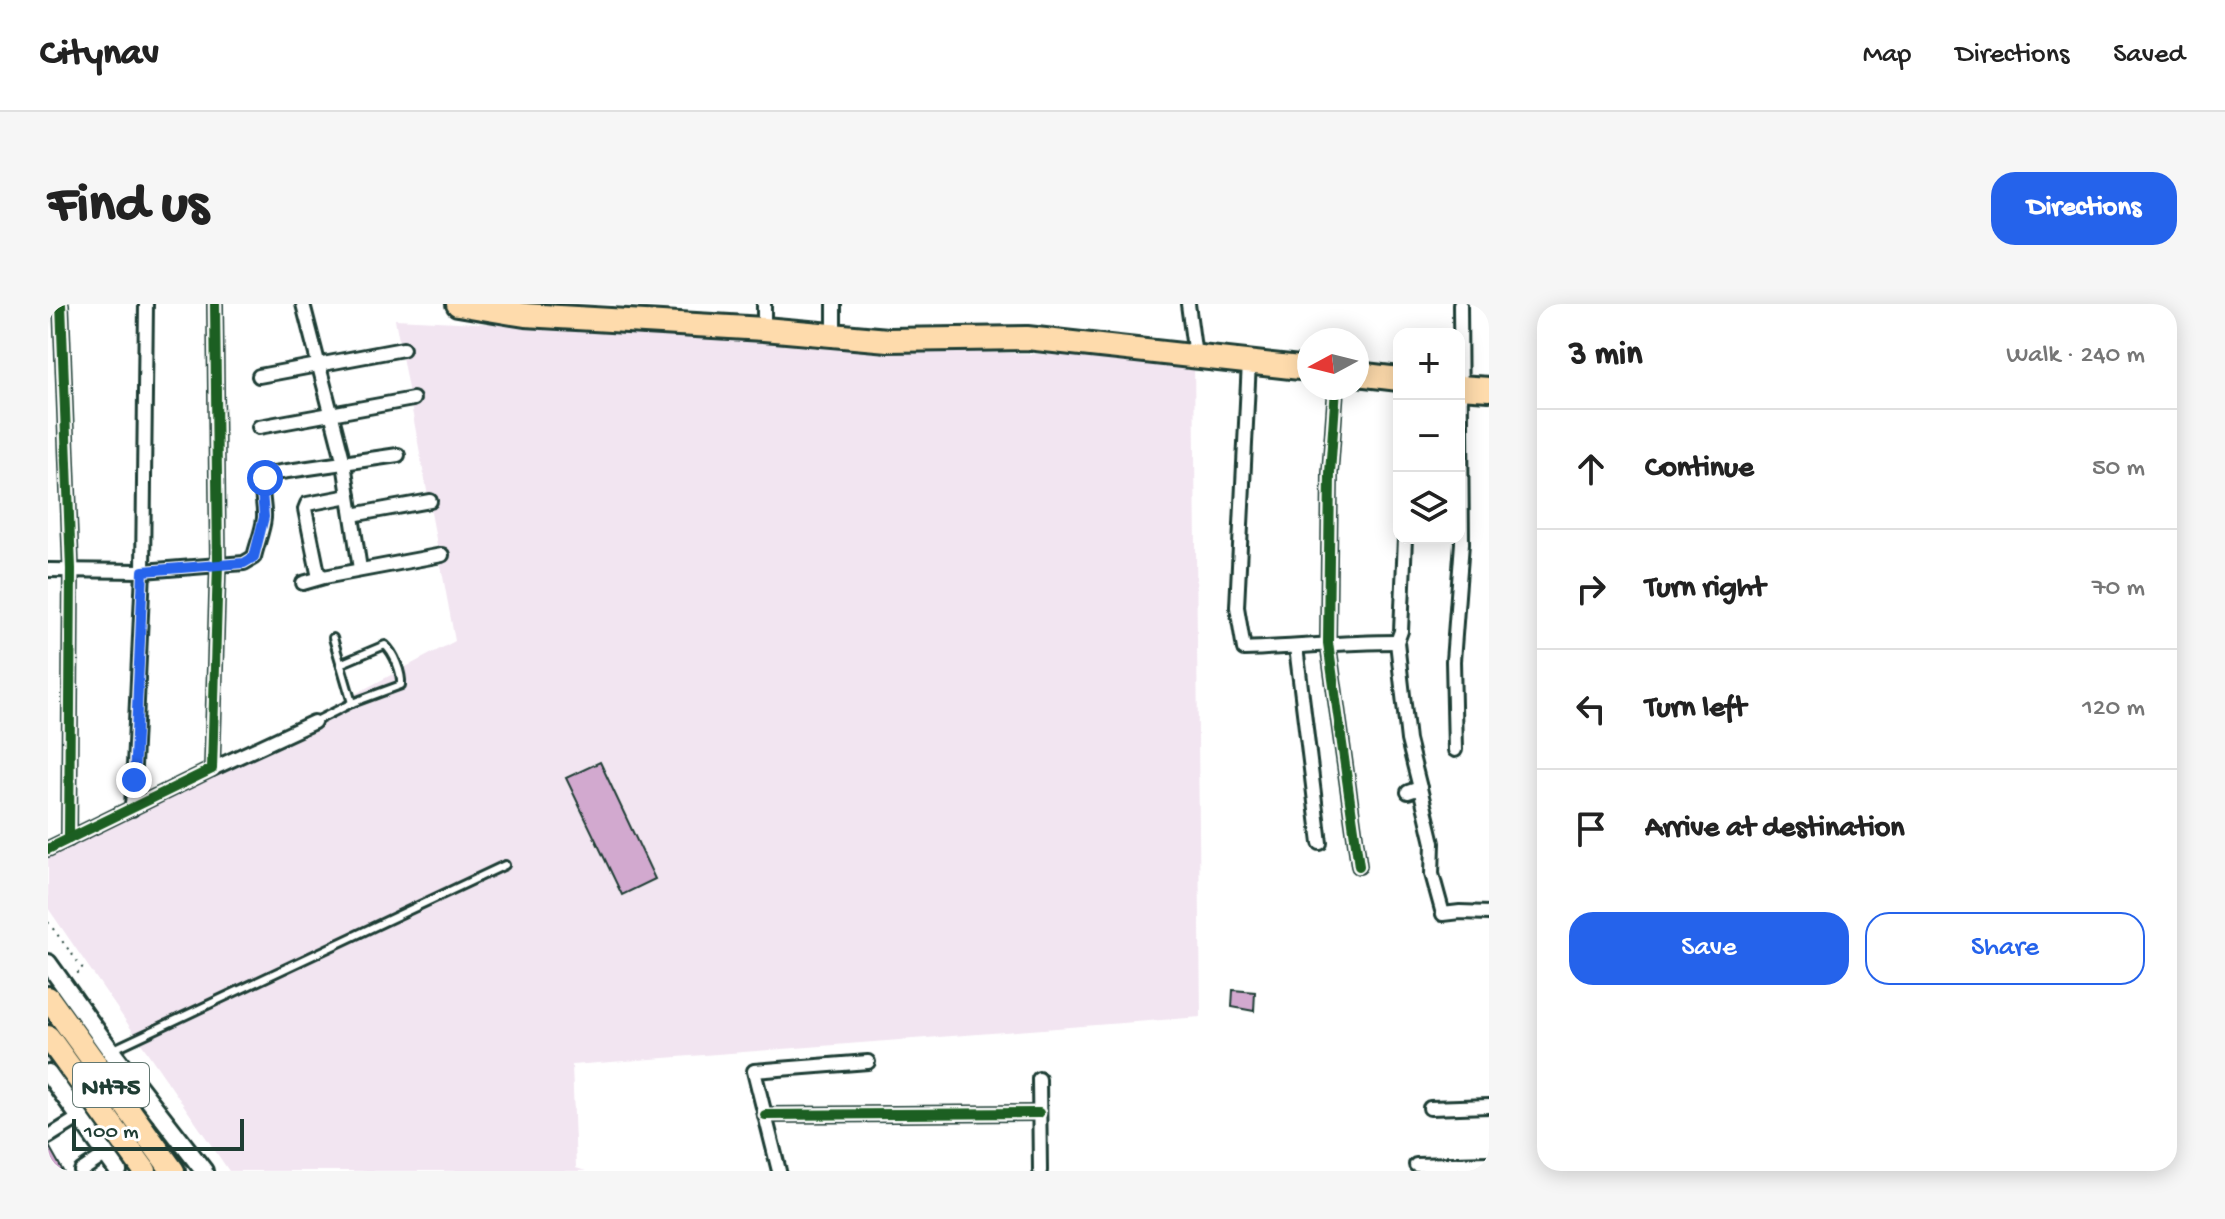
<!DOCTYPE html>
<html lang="en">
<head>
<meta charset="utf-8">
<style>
  body { margin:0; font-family:"Gochi Hand",sans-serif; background:#f6f6f6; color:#222 }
  .controls { position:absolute; right:24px; top:24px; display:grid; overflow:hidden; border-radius:16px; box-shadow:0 4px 20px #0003 }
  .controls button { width:72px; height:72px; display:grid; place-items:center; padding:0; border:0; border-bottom:2px solid #e0e0e0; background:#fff; color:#222; font:40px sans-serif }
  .compass { position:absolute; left:1249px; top:24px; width:72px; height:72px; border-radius:50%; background:#fff; box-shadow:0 4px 20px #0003; rotate:263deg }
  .scale { position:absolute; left:24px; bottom:20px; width:172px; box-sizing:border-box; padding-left:8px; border:4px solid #1f3d34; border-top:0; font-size:22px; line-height:28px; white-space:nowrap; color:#1f3d34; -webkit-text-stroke:6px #fff; paint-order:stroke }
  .stop { position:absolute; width:24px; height:24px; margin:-18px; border:6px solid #2563eb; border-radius:50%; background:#fff }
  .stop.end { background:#2563eb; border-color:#fff; box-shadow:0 2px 8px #0008 }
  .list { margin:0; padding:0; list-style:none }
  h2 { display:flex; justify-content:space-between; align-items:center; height:104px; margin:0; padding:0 32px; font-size:34px }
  h2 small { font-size:26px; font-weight:400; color:#767676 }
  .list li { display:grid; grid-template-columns:52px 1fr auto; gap:24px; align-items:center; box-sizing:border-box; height:120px; padding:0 32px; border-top:2px solid #e0e0e0 }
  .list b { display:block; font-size:30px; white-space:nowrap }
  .list em { font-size:26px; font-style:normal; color:#767676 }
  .actions { display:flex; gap:16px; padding:24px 32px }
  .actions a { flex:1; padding:18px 0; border:2px solid #2563eb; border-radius:24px; text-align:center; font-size:28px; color:#2563eb }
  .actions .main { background:#2563eb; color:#fff }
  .icon { flex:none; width:44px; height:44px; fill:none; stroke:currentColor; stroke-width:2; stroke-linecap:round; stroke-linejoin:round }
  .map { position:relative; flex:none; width:1441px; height:867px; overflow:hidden; border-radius:24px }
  header { display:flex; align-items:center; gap:48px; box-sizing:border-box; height:112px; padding:0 40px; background:#fff; border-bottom:2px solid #e0e0e0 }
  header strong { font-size:38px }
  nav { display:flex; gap:44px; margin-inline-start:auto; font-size:28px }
  .intro { display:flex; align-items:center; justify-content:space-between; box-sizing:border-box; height:192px; padding:0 48px }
  h1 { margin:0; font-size:56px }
  .button { padding:20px 36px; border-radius:24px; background:#2563eb; color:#fff; font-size:28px; font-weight:700 }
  main { display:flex; gap:48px; padding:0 48px }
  aside { flex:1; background:#fff; border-radius:24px; box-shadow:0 4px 20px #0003 }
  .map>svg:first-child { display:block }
  .built { fill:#f2e5f1 }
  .building { fill:#d2a9cf; stroke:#1f3d34; stroke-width:2 }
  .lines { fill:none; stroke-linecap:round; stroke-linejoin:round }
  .lane-casing { stroke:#1f3d34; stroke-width:12 }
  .street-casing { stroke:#1f3d34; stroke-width:18 }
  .secondary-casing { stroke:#1f3d34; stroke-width:22 }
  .highway-casing { stroke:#1f3d34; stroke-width:28 }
  .path { stroke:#1f3d34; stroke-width:2; stroke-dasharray:2 6; stroke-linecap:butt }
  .lane { stroke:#fff; stroke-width:6 }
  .street { stroke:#fff; stroke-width:12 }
  .secondary { stroke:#fff; stroke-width:16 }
  .highway { stroke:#fedbac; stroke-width:22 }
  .cycleway-casing { stroke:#fff; stroke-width:15 }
  .cycleway { stroke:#1b5e20; stroke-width:10 }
  .route { stroke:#2563eb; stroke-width:10 }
  .labels { text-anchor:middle; stroke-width:6; stroke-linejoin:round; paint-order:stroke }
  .shield { fill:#fff; stroke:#627771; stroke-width:2 }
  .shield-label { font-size:26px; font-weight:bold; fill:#1f3d34 }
</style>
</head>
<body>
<header>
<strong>Citynav</strong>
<nav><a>Map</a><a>Directions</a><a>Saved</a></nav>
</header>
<div class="intro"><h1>Find us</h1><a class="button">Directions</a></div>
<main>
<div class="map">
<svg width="1441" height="867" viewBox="0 0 1441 867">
  <rect width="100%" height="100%" fill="#fff"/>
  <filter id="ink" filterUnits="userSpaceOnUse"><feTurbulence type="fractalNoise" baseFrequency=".0125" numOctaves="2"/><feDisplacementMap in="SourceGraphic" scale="16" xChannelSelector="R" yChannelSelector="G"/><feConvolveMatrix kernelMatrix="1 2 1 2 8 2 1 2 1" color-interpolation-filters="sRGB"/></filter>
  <g filter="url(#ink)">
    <polygon class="built" points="347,15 753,35 820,44 1146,56 1153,713 524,761 528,864 538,867 181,867 0,604 0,553 407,337"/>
    <g class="building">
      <polygon points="552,458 607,575 574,591 518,474"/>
      <polygon points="1185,686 1207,688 1206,707 1184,703"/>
      <polygon points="0,842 1,842 15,867 0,867"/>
    </g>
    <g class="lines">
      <g class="lane-casing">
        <g id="lane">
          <polyline points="285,334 304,399"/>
          <path d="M266,418L304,399L353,381C354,369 346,349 337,341L292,360"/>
          <polyline points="66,745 457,561"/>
        </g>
      </g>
      <g class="street-casing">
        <g id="street">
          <polyline points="13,0 23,265 21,535"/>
          <polyline points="255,0 296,159 312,265"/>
          <polyline points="786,0 786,31"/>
          <polyline points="1140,0 1147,52"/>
          <polyline points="716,25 716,0"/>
          <path d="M1201,58L1189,303L1196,345C1247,343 1298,338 1349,338"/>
          <polyline points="211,72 355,45"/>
          <polyline points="1288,84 1282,169 1280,339 1311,562"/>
          <polyline points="211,123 365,95"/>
          <polyline points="301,192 259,200 257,205 270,269 276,273 394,251"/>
          <polyline points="304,211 382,197"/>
          <polyline points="1357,234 1353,327 1349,338 1360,436 1372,484"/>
          <path d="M0,266L95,267L196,259L206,253C209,240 215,226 216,214C217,199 211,188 217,174L226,169L350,151"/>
          <polyline points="255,279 276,273"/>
          <polyline points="1248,343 1272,539"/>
          <polyline points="1407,446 1405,357 1414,239 1412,0"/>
          <polyline points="164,465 266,418"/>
          <polyline points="1360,488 1372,484 1385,539 1384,570 1395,610 1412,608 1441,609"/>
          <polyline points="84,505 95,267 98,0"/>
          <polyline points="0,545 164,465 170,260 167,0"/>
          <polyline points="991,775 992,867"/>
          <polyline points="1382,804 1441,802"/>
          <polyline points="717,811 991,809"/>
          <polyline points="0,833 32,813"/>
          <polyline points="1368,861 1441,859"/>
          <polyline points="33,867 58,850"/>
          <polyline points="731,867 706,767 820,758"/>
        </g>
      </g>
      <g class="secondary-casing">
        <g id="secondary">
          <polyline points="0,659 63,747 156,867"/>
          <polyline points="0,769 70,867"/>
        </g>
      </g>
      <g class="highway-casing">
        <g id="highway">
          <polyline points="410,0 477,11 716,25 840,36 979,34 1261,65"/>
          <polyline points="1309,70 1351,75"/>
          <polyline points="1411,83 1441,85"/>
          <polyline points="0,694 125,867"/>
          <polyline points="0,733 97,867"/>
        </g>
      </g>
      <polyline class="path" points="0,618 35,665 26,672"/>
      <use href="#lane" class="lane"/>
      <use href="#street" class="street"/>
      <use href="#secondary" class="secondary"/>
      <use href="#highway" class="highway"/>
      <g class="cycleway-casing">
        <g id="cycleway">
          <polyline points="13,0 23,265 21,535"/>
          <polyline points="1288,84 1282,169 1280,339 1311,562"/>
          <polyline points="0,545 164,465 170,260 167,0"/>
          <polyline points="717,811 991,809"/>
        </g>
      </g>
      <use href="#cycleway" class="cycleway"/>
    </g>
  </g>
  <g class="lines" filter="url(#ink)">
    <polyline class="route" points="86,476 95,267 196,259 206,253 216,213 214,187 217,174"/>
  </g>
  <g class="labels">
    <rect class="shield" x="25" y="759" width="76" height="44" rx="6"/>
    <g class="shield-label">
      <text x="63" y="790">NH75</text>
    </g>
  </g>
</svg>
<div class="controls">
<button>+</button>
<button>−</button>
<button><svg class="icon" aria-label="layers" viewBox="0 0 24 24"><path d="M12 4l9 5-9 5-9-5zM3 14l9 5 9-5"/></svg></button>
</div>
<svg class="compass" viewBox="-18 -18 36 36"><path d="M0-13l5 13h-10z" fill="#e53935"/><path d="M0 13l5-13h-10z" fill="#767676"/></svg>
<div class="scale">100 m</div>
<div class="stop" style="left:217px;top:174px"></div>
<div class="stop end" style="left:86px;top:476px"></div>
</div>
<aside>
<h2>3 min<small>Walk · 240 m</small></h2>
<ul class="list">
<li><svg class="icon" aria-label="ahead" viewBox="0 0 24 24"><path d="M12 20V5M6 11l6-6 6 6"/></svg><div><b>Continue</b></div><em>50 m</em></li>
<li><svg class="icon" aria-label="right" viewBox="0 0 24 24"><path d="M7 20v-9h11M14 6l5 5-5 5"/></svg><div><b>Turn right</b></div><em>70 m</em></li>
<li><svg class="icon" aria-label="left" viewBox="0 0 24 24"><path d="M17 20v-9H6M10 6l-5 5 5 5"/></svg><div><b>Turn left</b></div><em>120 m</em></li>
<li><svg class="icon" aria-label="arrive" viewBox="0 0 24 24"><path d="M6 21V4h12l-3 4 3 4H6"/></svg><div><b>Arrive at destination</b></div></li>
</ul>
<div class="actions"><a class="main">Save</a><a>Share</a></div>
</aside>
</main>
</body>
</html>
